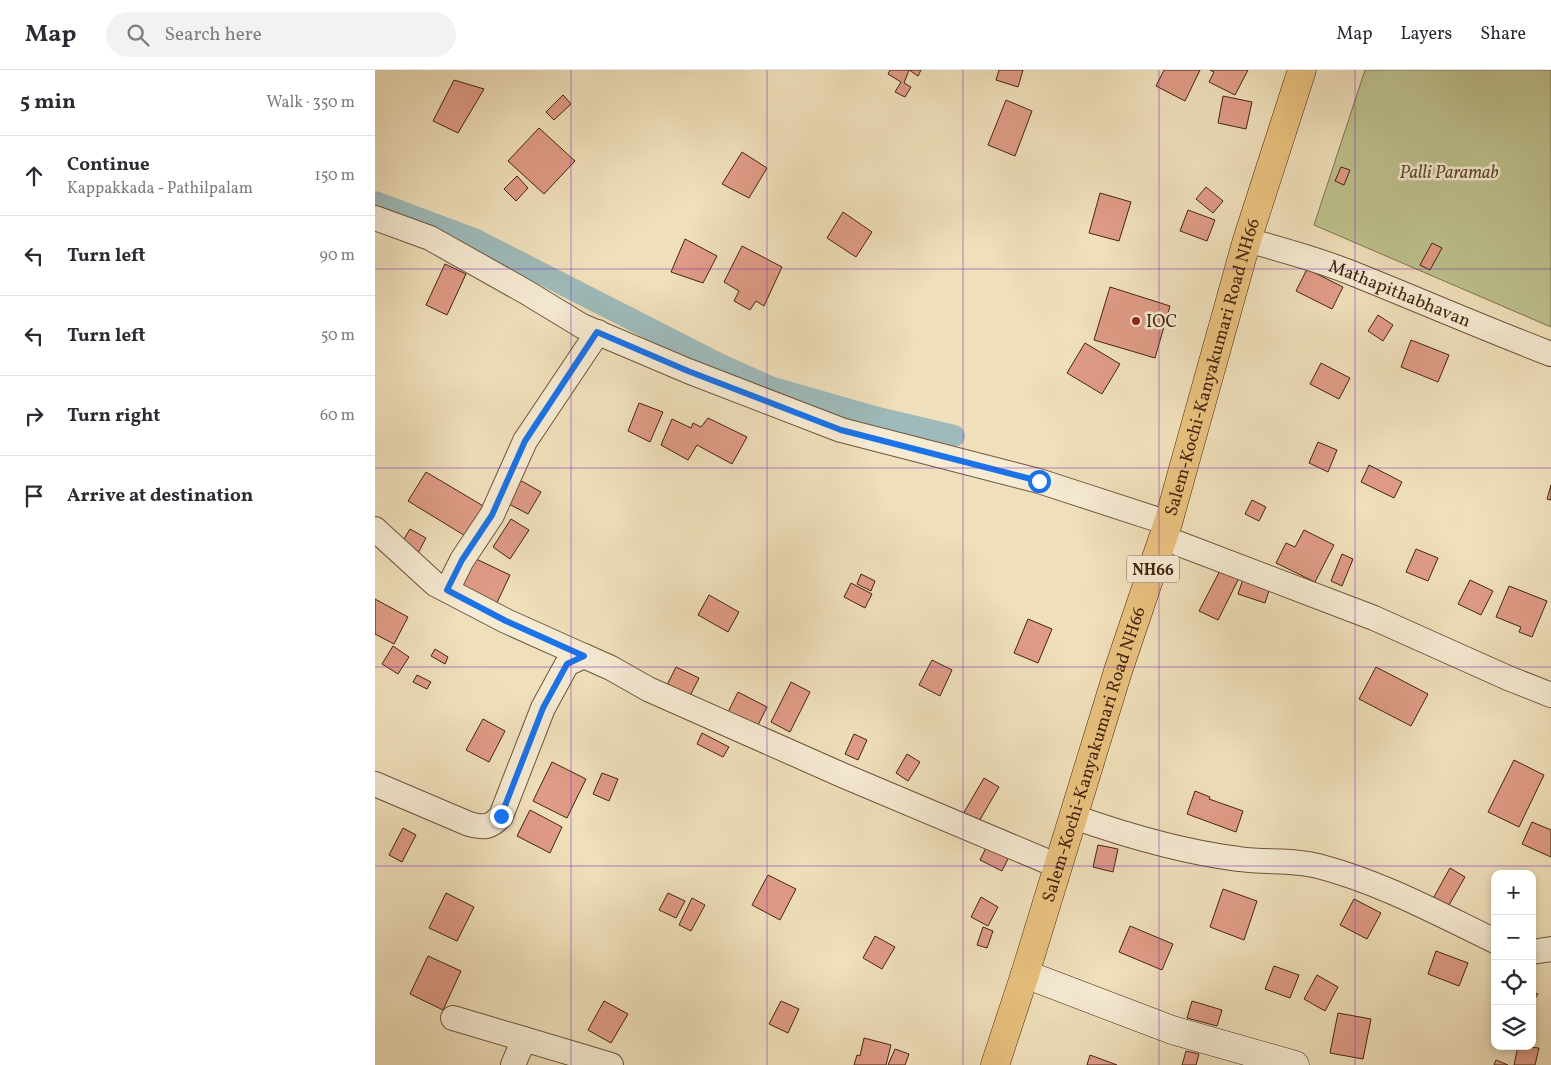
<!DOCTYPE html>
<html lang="en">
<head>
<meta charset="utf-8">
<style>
  body { margin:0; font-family:Vollkorn,serif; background:#f2f2f3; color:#2b2b33 }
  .controls { position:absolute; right:15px; bottom:15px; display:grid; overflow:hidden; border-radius:10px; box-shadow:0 2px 8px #0003 }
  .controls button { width:45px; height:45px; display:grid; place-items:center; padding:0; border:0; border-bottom:1px solid #e1e1e2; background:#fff; color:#2b2b33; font:25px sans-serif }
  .stop { position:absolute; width:15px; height:15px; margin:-11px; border:4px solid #1a73e8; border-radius:50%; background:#fff }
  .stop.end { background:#1a73e8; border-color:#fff; box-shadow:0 1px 5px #0008 }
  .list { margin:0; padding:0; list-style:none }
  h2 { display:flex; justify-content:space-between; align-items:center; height:65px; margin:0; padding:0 20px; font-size:21px }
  h2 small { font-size:16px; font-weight:400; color:#7c7c81 }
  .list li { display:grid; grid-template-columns:32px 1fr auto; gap:15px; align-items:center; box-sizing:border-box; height:80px; padding:0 20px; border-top:1px solid #e1e1e2 }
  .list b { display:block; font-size:19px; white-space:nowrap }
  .list p { margin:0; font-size:16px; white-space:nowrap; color:#7c7c81 }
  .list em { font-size:16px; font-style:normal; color:#7c7c81 }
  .icon { flex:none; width:28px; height:28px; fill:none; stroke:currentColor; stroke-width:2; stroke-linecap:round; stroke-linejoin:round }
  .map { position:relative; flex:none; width:1176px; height:995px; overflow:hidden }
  header { display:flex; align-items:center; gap:30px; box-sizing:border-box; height:70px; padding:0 25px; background:#fff; border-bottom:1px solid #e1e1e2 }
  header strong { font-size:24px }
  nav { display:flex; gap:28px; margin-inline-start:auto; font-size:18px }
  .search { width:350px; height:45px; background:#f2f2f3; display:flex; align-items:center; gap:12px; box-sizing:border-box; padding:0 18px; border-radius:28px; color:#7c7c81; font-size:19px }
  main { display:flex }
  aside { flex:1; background:#fff }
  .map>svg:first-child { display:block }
  .green { fill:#bdc18d; stroke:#80734e }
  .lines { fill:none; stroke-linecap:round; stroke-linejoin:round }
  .canal { stroke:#9ebaba; stroke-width:22 }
  .building { fill:#df9b86; stroke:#432510 }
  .street-casing { stroke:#6e543a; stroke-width:26 }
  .secondary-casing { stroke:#432510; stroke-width:29 }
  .highway-casing { stroke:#432510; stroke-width:29 }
  .street { stroke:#f5ead2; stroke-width:24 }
  .secondary { stroke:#f5ead2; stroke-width:28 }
  .highway { stroke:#e8c07d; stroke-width:28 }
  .route { stroke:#1a73e8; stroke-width:6 }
  .grid { fill:none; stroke:#7b2cbf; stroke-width:1; stroke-opacity:0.55 }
  .poi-dot { fill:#8f2418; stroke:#f5ead2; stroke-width:2 }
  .labels { text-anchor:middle; stroke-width:5; stroke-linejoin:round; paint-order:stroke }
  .shield { fill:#f5ead2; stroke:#78604a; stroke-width:1 }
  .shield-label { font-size:16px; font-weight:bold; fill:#432510 }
  .park-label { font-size:18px; font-style:italic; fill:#624c2f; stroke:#f5ead2 }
  .street-label { font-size:18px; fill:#432510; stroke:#f5ead2 }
  .poi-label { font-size:18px; fill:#432510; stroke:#f5ead2; text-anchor:start }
</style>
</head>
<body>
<header>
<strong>Map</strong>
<div class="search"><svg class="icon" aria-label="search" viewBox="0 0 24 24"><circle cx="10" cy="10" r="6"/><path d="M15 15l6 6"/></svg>Search here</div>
<nav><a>Map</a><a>Layers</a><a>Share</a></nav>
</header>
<main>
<aside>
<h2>5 min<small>Walk · 350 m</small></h2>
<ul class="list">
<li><svg class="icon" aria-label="ahead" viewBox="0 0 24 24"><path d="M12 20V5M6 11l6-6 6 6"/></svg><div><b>Continue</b><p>Kappakkada - Pathilpalam</p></div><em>150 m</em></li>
<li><svg class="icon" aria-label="left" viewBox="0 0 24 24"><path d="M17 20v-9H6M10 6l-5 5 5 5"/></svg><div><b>Turn left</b></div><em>90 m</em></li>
<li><svg class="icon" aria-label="left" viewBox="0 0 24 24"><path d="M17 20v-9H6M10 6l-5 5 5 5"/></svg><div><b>Turn left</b></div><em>50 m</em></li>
<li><svg class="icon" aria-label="right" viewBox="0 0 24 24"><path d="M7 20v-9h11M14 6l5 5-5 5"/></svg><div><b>Turn right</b></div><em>60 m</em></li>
<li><svg class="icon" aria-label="arrive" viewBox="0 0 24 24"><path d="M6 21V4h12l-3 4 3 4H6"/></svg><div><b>Arrive at destination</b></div></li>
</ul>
</aside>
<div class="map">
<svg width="1176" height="995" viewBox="0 0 1176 995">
  <rect width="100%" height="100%" fill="#efdfba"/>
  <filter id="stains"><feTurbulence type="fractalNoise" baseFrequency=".004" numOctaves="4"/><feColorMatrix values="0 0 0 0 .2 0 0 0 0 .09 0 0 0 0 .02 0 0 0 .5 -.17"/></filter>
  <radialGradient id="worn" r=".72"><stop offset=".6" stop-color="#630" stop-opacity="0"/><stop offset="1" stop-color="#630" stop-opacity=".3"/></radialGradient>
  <polygon class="green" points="990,0 1176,0 1176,257 939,155"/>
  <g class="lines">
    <polyline class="canal" points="0,132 99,169 344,294 395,317 503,348 579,366"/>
  </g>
  <g class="building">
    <polygon points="515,0 546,0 543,6 534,0 529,13 536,17 530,27 520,22 526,12 513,4"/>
    <polygon points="624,0 648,0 643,17 621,10"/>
    <polygon points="789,0 825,0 810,31 781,16"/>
    <polygon points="835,0 873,0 860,25 834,12 839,2"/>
    <polygon points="79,10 109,19 83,63 58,51"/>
    <polygon points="188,25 196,34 179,50 171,42"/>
    <polygon points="848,26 877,32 871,59 843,53"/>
    <polygon points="631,30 657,41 640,86 613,75"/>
    <polygon points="164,58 200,91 169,124 133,91"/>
    <polygon points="367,82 392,98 374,128 347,114"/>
    <polygon points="966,97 975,100 969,115 960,111"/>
    <polygon points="142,106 153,118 141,131 129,119"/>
    <polygon points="831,117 848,131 838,143 821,129"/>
    <polygon points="725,123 756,132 744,171 714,163"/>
    <polygon points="813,140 840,150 832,171 805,161"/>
    <polygon points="468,142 497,162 481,187 452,168"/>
    <polygon points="310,169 342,186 328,213 296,202"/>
    <polygon points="1057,173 1067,178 1055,200 1045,195"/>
    <polygon points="367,176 407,197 389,236 381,231 375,240 359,231 364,221 349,212"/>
    <polygon points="70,194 91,204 72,245 51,235"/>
    <polygon points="932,199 968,217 957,239 921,221"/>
    <polygon points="735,217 795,236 780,288 719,270"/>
    <polygon points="1003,245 1018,255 1008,271 993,261"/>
    <polygon points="1036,270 1074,285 1063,312 1026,297"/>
    <polygon points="710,273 745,294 727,324 692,303"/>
    <polygon points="946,293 975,308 964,329 935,314"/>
    <polygon points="264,333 288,342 275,372 253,361"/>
    <polygon points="333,348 372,367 357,394 322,375 313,390 286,375 297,349 316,358 318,353 326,357"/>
    <polygon points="943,372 962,380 953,402 934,393"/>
    <polygon points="994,395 1027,412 1019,428 986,412"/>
    <polygon points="51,402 110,437 92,467 33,431"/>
    <polygon points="143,409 166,422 153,444 130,432"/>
    <polygon points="1176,415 1176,430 1172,429"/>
    <polygon points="877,430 891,437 884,451 870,444"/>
    <polygon points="136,449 154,460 135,489 118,477"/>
    <polygon points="35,459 51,468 43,483 26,474"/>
    <polygon points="929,460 959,475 940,512 901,493 911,473 920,477"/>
    <polygon points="1041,479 1063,488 1053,511 1031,502"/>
    <polygon points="967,484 978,489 967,516 956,511"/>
    <polygon points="99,488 135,505 119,539 83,522"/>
    <polygon points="849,493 867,502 843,550 824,541"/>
    <polygon points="870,503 897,512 890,533 863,524"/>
    <polygon points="486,504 500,511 496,521 482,514"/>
    <polygon points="1095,510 1118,521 1106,545 1083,534"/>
    <polygon points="476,513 497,524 490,538 469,527"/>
    <polygon points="1134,516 1172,531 1157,567 1144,562 1146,557 1121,547"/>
    <polygon points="334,525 364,542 353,562 323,545"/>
    <polygon points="0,529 33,547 19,574 0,564"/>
    <polygon points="653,549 677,559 663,593 639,583"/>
    <polygon points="18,576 34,587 23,604 7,594"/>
    <polygon points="60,579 73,587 70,594 56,586"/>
    <polygon points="557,590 577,600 565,626 544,615"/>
    <polygon points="301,597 324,608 313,630 290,619"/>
    <polygon points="1001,597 1053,624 1036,656 984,629"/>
    <polygon points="42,605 56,612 52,619 38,612"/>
    <polygon points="416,612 435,622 415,662 396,652"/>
    <polygon points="363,622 392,637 382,657 353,642"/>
    <polygon points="108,649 130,661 114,692 91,680"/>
    <polygon points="327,663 354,677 348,687 322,674"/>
    <polygon points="479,664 492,670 483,690 470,684"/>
    <polygon points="532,684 545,692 533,711 521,703"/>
    <polygon points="1139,690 1169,705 1144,757 1113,742"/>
    <polygon points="177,692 211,709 192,748 158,731"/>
    <polygon points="227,703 243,709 234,731 218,724"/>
    <polygon points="609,708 624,717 603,753 588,744"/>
    <polygon points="820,721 835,727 834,729 868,741 861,762 812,744"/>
    <polygon points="155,740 187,757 175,783 142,766"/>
    <polygon points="1157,752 1176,760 1176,787 1147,774"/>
    <polygon points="28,758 41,765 27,792 14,785"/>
    <polygon points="614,772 636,783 627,801 605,790"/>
    <polygon points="723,775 743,779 738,802 718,797"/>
    <polygon points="1075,798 1090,807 1070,842 1055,834"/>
    <polygon points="393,805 421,819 405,850 377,835"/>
    <polygon points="848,819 882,831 869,870 835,857"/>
    <polygon points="71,823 99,837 82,871 54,858"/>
    <polygon points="293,823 310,831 301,848 284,840"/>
    <polygon points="606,827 623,837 613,856 596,847"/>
    <polygon points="317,828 330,835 316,861 304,855"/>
    <polygon points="979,829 1006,843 992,869 965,855"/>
    <polygon points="755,856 798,874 787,900 744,882"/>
    <polygon points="608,857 618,861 612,878 602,875"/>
    <polygon points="500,866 520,877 507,899 488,888"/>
    <polygon points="1061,881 1093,893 1084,916 1053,904"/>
    <polygon points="53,886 86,901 68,940 35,924"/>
    <polygon points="899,896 924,905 915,928 890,919"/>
    <polygon points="942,905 963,917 950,941 929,929"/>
    <polygon points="1157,921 1163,924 1157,933"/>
    <polygon points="229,931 253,944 236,973 213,960"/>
    <polygon points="406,931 424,939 413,963 394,954"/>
    <polygon points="817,931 847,940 842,956 812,948"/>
    <polygon points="963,943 996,949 988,989 955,983"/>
    <polygon points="489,968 516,975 511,995 479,995 482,985 485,986"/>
    <polygon points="1143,976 1164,978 1160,995 1139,995"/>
    <polygon points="520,979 534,984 530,995 513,995"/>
    <polygon points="811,981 824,984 821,995 807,995"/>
    <polygon points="715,985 742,995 712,995"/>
    <polygon points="1121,990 1133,995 1119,995"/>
  </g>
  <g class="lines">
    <g class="street-casing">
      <g id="street">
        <polyline points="0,148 55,168 151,222 207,256 313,301 466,360 664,411 793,453"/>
        <path id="s1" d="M872,170C912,181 951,192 989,208C1051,233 1113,260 1176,284"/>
        <polyline points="0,459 60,514 131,551 209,586"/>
        <polyline points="789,468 999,548 1133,608 1176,625"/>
        <polyline points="72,520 87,490 117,445 150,371 223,262"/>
        <path d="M0,714L94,754C109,758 115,758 126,746L168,638L192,594L209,586L236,598L273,619L467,705L683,796"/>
        <path d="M699,747C753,766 807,782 864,789C890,793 917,789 943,796C1005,812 1062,843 1120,871"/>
        <polyline points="1157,882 1176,879"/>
        <polyline points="78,948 236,995"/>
        <polyline points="138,995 149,969"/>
      </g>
    </g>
    <g class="secondary-casing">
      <polyline id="secondary" points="650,904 797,960 920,995"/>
    </g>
    <g class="highway-casing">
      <g id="highway">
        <path id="s2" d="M620,995L650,904L743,601L793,453L872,170L927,0"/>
      </g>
    </g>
    <use href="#street" class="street"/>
    <use href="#secondary" class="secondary"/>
    <use href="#highway" class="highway"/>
  </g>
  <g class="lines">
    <polyline class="route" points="126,746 168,638 192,594 209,586 131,551 72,520 87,490 117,445 150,371 222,262 313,301 466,360 664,411"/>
  </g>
  <path class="grid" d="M196,0V995M392,0V995M588,0V995M784,0V995M980,0V995M0,199H1176M0,398H1176M0,597H1176M0,796H1176"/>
  <circle class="poi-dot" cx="761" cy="251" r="5"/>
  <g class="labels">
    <rect class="shield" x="752" y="485.5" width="52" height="27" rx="4"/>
    <g class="shield-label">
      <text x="778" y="505">NH66</text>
    </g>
    <g class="park-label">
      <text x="1074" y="108">Palli Paramab</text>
    </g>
    <g class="street-label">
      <text dy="6" stroke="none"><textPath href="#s1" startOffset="162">Mathapithabhavan</textPath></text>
      <text dy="6" stroke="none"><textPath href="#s2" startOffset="731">Salem-Kochi-Kanyakumari Road NH66</textPath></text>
      <text dy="6" stroke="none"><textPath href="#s2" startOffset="326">Salem-Kochi-Kanyakumari Road NH66</textPath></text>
    </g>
    <g class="poi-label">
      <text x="771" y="257">IOC</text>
    </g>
  </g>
  <rect width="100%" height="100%" filter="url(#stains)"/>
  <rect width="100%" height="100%" fill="url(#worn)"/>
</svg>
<div class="controls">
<button>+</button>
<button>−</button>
<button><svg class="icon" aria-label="locate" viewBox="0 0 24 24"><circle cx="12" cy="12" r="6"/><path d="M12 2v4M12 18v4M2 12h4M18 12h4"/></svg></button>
<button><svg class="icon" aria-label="layers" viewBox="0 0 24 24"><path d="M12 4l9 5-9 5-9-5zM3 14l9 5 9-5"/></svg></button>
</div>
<div class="stop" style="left:664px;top:411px"></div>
<div class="stop end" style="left:126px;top:746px"></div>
</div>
</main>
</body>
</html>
